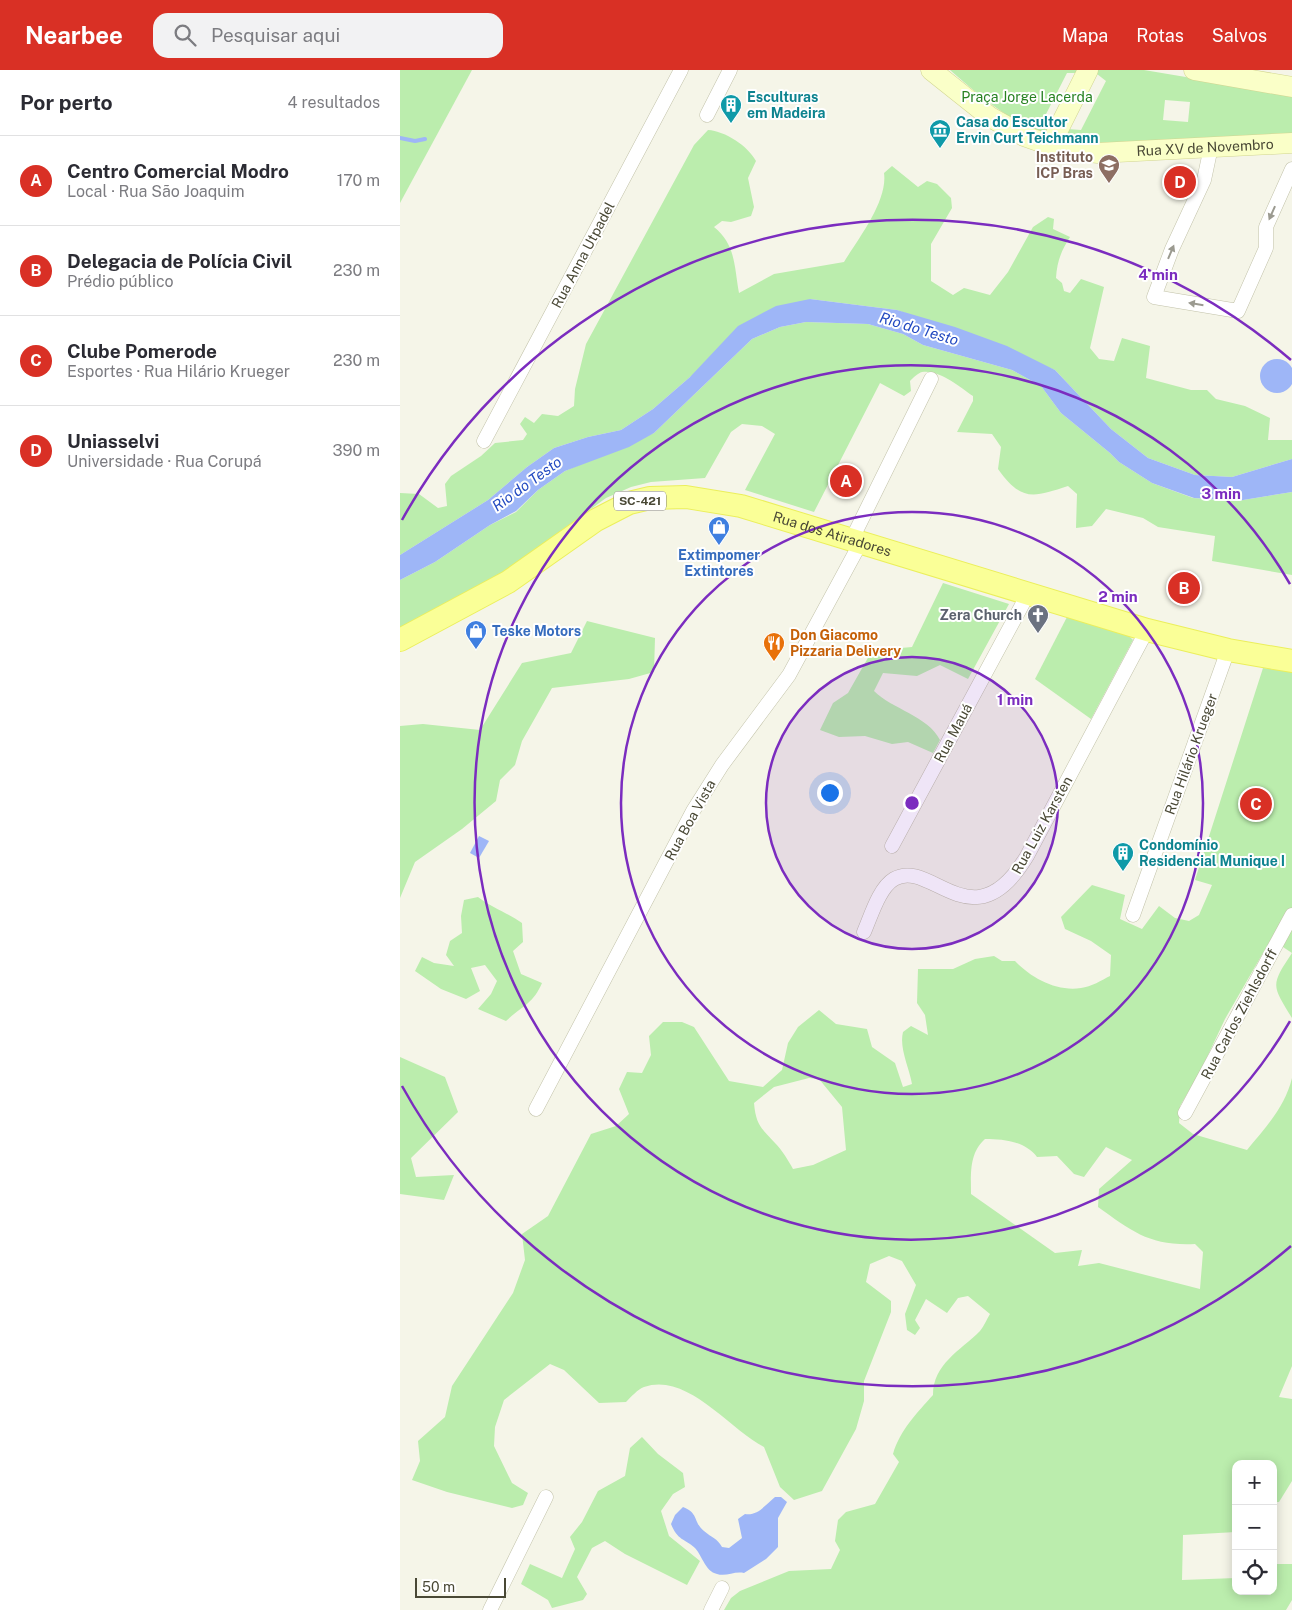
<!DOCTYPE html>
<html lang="pt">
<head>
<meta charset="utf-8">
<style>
  body { margin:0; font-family:"Public Sans",sans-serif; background:#f2f2f3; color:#2b2b33 }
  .controls { position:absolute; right:15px; bottom:15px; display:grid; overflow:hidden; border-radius:10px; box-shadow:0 2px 12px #0003 }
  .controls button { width:45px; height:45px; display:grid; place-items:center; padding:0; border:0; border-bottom:1px solid #e1e1e2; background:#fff; color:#2b2b33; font:25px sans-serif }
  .scale { position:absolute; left:15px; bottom:12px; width:91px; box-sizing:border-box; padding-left:5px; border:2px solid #494835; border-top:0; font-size:14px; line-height:18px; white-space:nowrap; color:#494835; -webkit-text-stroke:4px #fff; paint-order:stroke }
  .you { position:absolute; left:429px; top:722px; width:18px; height:18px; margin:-12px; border:4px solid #fff; border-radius:50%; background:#1a73e8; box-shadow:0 0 0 8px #1a73e833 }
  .badge { display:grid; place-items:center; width:32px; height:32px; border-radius:50%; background:#d93025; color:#fff; font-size:16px; font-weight:700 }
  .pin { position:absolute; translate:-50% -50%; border:2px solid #fff; box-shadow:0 1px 5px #0006 }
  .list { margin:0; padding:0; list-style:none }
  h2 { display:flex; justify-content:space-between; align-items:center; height:65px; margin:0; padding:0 20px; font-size:21px }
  h2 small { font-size:16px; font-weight:400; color:#7c7c81 }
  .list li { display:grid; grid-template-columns:32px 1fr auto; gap:15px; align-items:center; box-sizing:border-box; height:90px; padding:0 20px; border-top:1px solid #e1e1e2 }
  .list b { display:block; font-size:19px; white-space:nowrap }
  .list p { margin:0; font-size:16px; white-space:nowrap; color:#7c7c81 }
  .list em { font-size:16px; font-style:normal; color:#7c7c81 }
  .icon { flex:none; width:28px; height:28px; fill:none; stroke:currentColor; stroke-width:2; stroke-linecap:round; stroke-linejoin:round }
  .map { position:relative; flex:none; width:892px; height:1540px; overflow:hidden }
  header { display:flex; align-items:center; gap:30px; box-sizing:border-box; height:70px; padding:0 25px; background:#d93025; color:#fff }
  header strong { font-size:24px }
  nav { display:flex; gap:28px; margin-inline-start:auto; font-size:18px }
  .search { width:350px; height:45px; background:#f2f2f3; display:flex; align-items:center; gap:12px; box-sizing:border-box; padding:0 18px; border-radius:15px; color:#7c7c81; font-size:19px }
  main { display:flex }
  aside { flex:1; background:#fff }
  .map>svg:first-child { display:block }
  .green { fill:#bbedad; fill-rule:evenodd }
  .water { fill:#9eb6f7 }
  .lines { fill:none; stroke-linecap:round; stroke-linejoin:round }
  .stream { stroke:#9eb6f7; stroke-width:4 }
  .street-casing { stroke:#c2c2a9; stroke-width:15 }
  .secondary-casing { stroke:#d2d691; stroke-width:21 }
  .primary-casing { stroke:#ebef5c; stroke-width:24 }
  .street { stroke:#fff; stroke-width:14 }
  .secondary { stroke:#faffc8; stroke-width:20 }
  .primary { stroke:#faff97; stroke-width:22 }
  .oneway { fill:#9b9a90 }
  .ring { fill:none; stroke:#7b2cbf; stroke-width:2.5 }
  .labels { text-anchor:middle; stroke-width:4; stroke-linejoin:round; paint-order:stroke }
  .shield { fill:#fff; stroke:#807f72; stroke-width:1 }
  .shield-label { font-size:12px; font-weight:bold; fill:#494835 }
  .culture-label { font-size:14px; font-weight:bold; fill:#0d838f; stroke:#fff; text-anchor:start }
  .park-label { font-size:14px; fill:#278222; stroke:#fff }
  .street-label { font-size:14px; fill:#494835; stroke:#fff }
  .education-label { font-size:14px; font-weight:bold; fill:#785e54; stroke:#fff; text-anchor:end }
  .shop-label { font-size:14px; font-weight:bold; fill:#366cbe; stroke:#fff }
  .worship-label { font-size:14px; font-weight:bold; fill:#5b616d; stroke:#fff; text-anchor:end }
  .food-label { font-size:14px; font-weight:bold; fill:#c56008; stroke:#fff; text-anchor:start }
  .water-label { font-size:15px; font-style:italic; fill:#234ac1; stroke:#fff }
  .centre { fill:#7b2cbf; stroke:#fff; stroke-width:2.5 }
  .ring-label { font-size:15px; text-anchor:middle; font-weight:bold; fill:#7b2cbf; stroke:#fff; stroke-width:4; stroke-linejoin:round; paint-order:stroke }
</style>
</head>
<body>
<header>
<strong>Nearbee</strong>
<div class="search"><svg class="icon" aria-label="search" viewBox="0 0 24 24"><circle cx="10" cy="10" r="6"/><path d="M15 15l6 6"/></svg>Pesquisar aqui</div>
<nav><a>Mapa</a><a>Rotas</a><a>Salvos</a></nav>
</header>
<main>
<aside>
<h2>Por perto<small>4 resultados</small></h2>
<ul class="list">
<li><span class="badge">A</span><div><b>Centro Comercial Modro</b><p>Local · Rua São Joaquim</p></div><em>170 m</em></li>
<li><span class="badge">B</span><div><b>Delegacia de Polícia Civil</b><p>Prédio público</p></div><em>230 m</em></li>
<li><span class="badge">C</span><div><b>Clube Pomerode</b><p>Esportes · Rua Hilário Krueger</p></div><em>230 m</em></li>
<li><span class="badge">D</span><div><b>Uniasselvi</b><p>Universidade · Rua Corupá</p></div><em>390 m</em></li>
</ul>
</aside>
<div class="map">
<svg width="892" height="1540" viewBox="0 0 892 1540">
  <rect width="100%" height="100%" fill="#f5f5e8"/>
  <g class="green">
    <polygon points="0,0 72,0 0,133"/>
    <path d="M550,0H744L892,25V66L700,73C631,68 600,44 550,0ZM667,3H679L651,56L644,48ZM697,4L706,11L681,60L668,59ZM765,30L790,32L788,52L763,50Z"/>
    <path d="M308,60C325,61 348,76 356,91L348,108L354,137L351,146L331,152L322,151L314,157C336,175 334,196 339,223L374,204L444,192C458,169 488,131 484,103L492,96L518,117L527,111L537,114L551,128L552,138L531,174V211L553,225L564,218L590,225L608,202L633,157L648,147L654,149L653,159L670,167C661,181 657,192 656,208L662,213L664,221L670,223L681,209L704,217L690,278L699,289L714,291L722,268L750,276L746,308L791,320H807L816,329L845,336L870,348L868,370H892V389L832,407L795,405L748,388L711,359L655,300L497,240L410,229L290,307L253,339L221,360L188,367L154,378L127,397L88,430L0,485V423L19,424L38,438L47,436L45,414L51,406L81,386L95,373L123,370L127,364L120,354L125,347L134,353L142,344L158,346L174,336L175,319L186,274L294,75Z"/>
    <path d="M406,252L468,254L503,264L523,275L612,300L641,316L661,343L710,383L719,392L752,413L793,428L837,431L892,422V505L812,491L815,466L758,457L743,448L706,439L692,456L676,458L677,424L668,416C632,428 621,431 598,399L601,377L592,364L557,362L573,331V326C560,317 539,299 522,302C518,303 513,308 510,311L511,321L504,326L480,313L414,442L345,420L375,364L362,356L342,354L331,362L305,408L251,412L231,417L206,428L107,500L0,561V510L35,492L90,455L116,442L138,420L165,401L254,363L352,269L380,257Z"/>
    <path d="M543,513L609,534L568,609L540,595L517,606L483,603L474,621C492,639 528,646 540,670L533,683L508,672L492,674L465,666L439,667L420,660L433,633L448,623L469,586L501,578L512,577Z"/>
    <polygon points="667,547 729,566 733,570 691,649 635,609"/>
    <polygon points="187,551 255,568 254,602 229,609 152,618 122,671 115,695 100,710 96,731 62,759 15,792 0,828 0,656 23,654 80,660 122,593 171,583"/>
    <path d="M863,598L892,602V948C872,915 870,916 892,883L871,869L825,949L801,1000L780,1036L779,1053L793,1064L847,1080C866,1057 885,1037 892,1008V1296L879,1327L892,1329V1411L879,1432H873V1394H836V1462L783,1465L782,1510L836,1508V1521H873V1494H892V1530L886,1540H324L331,1528L340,1521L389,1501L431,1499L440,1480L435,1471L438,1450L446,1442L475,1434L499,1392L493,1384C500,1360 517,1343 533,1325C533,1294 560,1281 580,1261C584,1256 587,1249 590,1244L568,1226L558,1228L547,1243L526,1229L515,1250L520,1258L515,1265L507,1260L505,1244L516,1215L502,1191L489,1186L470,1194L466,1212L491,1231V1242L464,1311V1331L456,1359L422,1421L394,1430L380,1417L364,1377C328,1358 287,1302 244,1317C238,1319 231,1327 226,1332L199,1333L164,1300L150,1294L104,1330L95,1357L94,1376L112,1413L128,1423L123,1435L112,1438L47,1422L12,1410L20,1391L18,1371L45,1347L52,1316L113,1223L125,1190L122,1164L148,1146L191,1064L216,1056L229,1044L219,1019L227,1002L242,1003L251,985L249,966L263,952H282L294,957L329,1011L363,1017L382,1000L388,973L398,957L419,940L436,954L467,959L472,977L495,993L503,1017L512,1014C509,997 499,978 503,962L511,956L528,965L525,945L517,933L518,899H553L575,889L594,886L602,891H615C631,908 657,922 681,918C691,917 702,910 710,906L711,885L691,871L665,859L661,847L692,815L725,825L720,849L742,859L759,836L775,848L789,851L799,845L812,815L795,810ZM409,1008L419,1009L442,1037L446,1080L413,1095L393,1099C388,1090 382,1080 375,1073C361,1058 356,1055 354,1033L374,1017ZM585,1069C603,1069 625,1071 637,1087L657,1086L674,1104L684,1107L706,1077L732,1090L699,1119L698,1137C733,1162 750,1176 795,1174L803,1182L800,1219L699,1193L678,1196L682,1180L655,1183L571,1124C571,1104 569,1083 585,1069Z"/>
    <path d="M78,827C92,838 108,843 122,853L123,872L113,881L121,904L142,913C133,934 122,936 106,951L78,939L91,924L97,911L85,895L71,898L80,921L66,929L41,919L15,901L22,887L34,893L54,896L46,885L50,871L62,863L61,846L64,830Z"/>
    <polygon points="0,987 45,1007 58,1042 11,1088 16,1107 54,1105 44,1130 0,1124"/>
    <polygon points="242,1367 258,1384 283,1403 285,1417 273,1424 261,1441 269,1466 300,1491 287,1515 225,1484 205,1471 192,1478 177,1507 187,1524 183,1530 152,1538 148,1530 121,1514 130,1494 162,1508 175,1479 170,1467 182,1452 198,1421 225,1406 230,1378"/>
  </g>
  <g class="water">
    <polygon points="410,229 497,240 555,257 607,276 655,300 711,359 748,388 795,405 832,407 892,389 892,422 837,431 794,428 752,413 719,392 710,383 661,343 641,316 612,300 523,275 503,264 468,254 406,252 380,257 352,269 254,363 229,377 165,401 138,420 116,441 90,455 35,492 0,510 0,485 88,430 127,397 154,378 188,367 221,360 253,339 290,307 338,256 376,236"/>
    <circle cx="877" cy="306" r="17"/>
    <polygon points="79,766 89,771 79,788 70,783"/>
    <path d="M375,1427H381L387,1432L378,1448V1477L366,1489L344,1503C334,1501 326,1507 317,1504C305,1501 303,1487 295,1478C284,1468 278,1471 271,1454L275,1445L283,1437C299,1443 293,1452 304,1461C312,1468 317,1468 322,1477L329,1478L342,1468L338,1449L345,1444C358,1446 365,1435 375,1427Z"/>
  </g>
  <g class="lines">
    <polyline class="stream" points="0,68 15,71 25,69"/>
    <g class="street-casing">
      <g id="street">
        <polyline points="307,45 330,0"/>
        <polyline points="811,77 804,110 772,179 754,227 838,241 866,178 866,157 892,99"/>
        <polyline points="84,371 281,0"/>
        <polyline points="452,469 531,309"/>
        <polyline points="492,776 628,524"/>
        <polyline points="733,845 828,580"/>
        <path d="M464,862C471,846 479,818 494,809C531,787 573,876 627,786L747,560"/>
        <polyline points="136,1039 293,741 322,695 389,605 461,472"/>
        <polyline points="785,1043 892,845"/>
        <polyline points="90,1540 146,1427"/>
        <polyline points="311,1540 322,1518"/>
      </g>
    </g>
    <g class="secondary-casing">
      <g id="secondary">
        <path id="s1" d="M531,0L590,47L624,66L661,79L698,83L892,73"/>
        <polyline points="794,0 892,17"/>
        <polyline points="650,76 688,0"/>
      </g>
    </g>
    <g class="primary-casing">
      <g id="primary">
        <path id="s2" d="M0,570L108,512L196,450L229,433L250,428L286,427L341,436L747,560L828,580L892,591"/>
      </g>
    </g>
    <use href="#street" class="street"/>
    <use href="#secondary" class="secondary"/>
    <use href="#primary" class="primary"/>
  </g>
  <defs><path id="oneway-solid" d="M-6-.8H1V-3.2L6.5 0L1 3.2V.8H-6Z" transform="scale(1.25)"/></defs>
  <g class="oneway">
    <use href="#oneway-solid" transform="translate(872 143) rotate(114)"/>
    <use href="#oneway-solid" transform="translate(771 182) rotate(-67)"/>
    <use href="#oneway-solid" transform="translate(796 234) rotate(-171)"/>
  </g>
  <circle cx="512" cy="733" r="146" fill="#7b2cbf" fill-opacity=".12"/>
  <g class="ring">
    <circle cx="512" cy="733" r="146"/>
    <circle cx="512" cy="733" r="291"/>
    <path d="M890 951A437 437 0 1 1 890 514"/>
    <path d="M891 1176A583 583 0 0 1 2 1016M2 450A583 583 0 0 1 891 290"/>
  </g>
  <defs>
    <g id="building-pin" transform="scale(1.125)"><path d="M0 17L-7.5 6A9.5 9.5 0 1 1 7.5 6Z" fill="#0f9aa8" stroke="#fff"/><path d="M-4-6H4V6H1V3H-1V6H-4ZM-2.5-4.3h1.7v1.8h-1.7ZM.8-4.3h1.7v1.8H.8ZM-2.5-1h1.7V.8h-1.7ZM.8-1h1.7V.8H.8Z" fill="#fff"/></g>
    <g id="museum-pin" transform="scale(1.125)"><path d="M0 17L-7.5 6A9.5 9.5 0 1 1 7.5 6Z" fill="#0f9aa8" stroke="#fff"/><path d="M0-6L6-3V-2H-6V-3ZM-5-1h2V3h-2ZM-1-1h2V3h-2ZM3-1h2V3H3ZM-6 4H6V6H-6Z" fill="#fff"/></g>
    <g id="university-pin" transform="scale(1.125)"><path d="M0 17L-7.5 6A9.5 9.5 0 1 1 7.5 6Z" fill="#8d6e63" stroke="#fff"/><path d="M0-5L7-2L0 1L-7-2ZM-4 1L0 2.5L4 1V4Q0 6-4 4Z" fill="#fff"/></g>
    <g id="shop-pin" transform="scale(1.125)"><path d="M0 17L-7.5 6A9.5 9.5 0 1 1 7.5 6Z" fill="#3f7fe0" stroke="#fff"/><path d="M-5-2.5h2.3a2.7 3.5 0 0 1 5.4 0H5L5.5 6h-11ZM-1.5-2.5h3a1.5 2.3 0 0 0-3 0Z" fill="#fff"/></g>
    <g id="church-pin" transform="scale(1.125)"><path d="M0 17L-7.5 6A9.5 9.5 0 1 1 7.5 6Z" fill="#6b7280" stroke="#fff"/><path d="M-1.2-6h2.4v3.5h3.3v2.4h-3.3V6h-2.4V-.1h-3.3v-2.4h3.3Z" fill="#fff"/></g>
    <g id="restaurant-pin" transform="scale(1.125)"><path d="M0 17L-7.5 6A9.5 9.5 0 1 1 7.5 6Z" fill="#e8710a" stroke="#fff"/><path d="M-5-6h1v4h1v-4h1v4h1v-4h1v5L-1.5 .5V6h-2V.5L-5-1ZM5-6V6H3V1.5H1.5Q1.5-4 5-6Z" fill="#fff"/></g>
  </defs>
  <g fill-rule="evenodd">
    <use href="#building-pin" x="331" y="35"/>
    <use href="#museum-pin" x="540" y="60"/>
    <use href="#university-pin" x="709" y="95"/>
    <use href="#shop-pin" x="319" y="457"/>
    <use href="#church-pin" x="638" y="545"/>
    <use href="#shop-pin" x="76" y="561"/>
    <use href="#restaurant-pin" x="374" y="573"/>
    <use href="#building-pin" x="723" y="783"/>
  </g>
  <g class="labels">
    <rect class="shield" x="214" y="421.5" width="52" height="19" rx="4"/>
    <g class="shield-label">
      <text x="240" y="435">SC-421</text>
    </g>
    <g class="culture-label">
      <text x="347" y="32">Esculturas<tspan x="347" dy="16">em Madeira</tspan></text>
      <text x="556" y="57">Casa do Escultor<tspan x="556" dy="16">Ervin Curt Teichmann</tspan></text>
      <text x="739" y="780">Condomínio<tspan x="739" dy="16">Residencial Munique I</tspan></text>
    </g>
    <g class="park-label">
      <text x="627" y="32">Praça Jorge Lacerda</text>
    </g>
    <g class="street-label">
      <text dy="5" stroke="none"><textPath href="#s1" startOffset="298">Rua XV de Novembro</textPath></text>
      <text transform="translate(183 185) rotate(-62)" y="5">Rua Anna Utpadel</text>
      <text dy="5" stroke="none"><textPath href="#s2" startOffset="476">Rua dos Atiradores</textPath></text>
      <text transform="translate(553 663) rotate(-62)" y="5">Rua Mauá</text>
      <text transform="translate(791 684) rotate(-70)" y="5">Rua Hilário Krueger</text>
      <text transform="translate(290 750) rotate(-61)" y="5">Rua Boa Vista</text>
      <text transform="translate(642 755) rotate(-61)" y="5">Rua Luiz Karsten</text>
      <text transform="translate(839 944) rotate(-62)" y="5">Rua Carlos Ziehlsdorff</text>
    </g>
    <g class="education-label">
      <text x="693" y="92">Instituto<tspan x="693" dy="16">ICP Bras</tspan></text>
    </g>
    <g class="shop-label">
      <text x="319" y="490">Extimpomer<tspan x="319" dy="16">Extintores</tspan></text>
      <text x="92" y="566" text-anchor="start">Teske Motors</text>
    </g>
    <g class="worship-label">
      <text x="622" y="550">Zera Church</text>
    </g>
    <g class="food-label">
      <text x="390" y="570">Don Giacomo<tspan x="390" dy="16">Pizzaria Delivery</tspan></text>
    </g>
    <g class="water-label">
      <text transform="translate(519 259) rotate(17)" y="5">Rio do Testo</text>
      <text transform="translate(127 414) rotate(-36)" y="5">Rio do Testo</text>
    </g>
  </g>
  <circle cx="512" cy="733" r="8" class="centre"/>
  <g class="ring-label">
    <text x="758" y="210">4 min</text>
    <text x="821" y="429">3 min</text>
    <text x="718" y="532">2 min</text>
    <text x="615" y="635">1 min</text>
  </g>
</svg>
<div class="controls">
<button>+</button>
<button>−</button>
<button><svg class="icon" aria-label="locate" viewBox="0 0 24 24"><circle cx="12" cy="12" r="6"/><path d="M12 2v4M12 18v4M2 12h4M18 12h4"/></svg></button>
</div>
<div class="scale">50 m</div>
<div class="you"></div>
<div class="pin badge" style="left:446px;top:411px">A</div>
<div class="pin badge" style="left:784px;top:518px">B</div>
<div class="pin badge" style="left:856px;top:734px">C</div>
<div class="pin badge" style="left:780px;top:112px">D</div>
</div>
</main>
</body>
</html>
